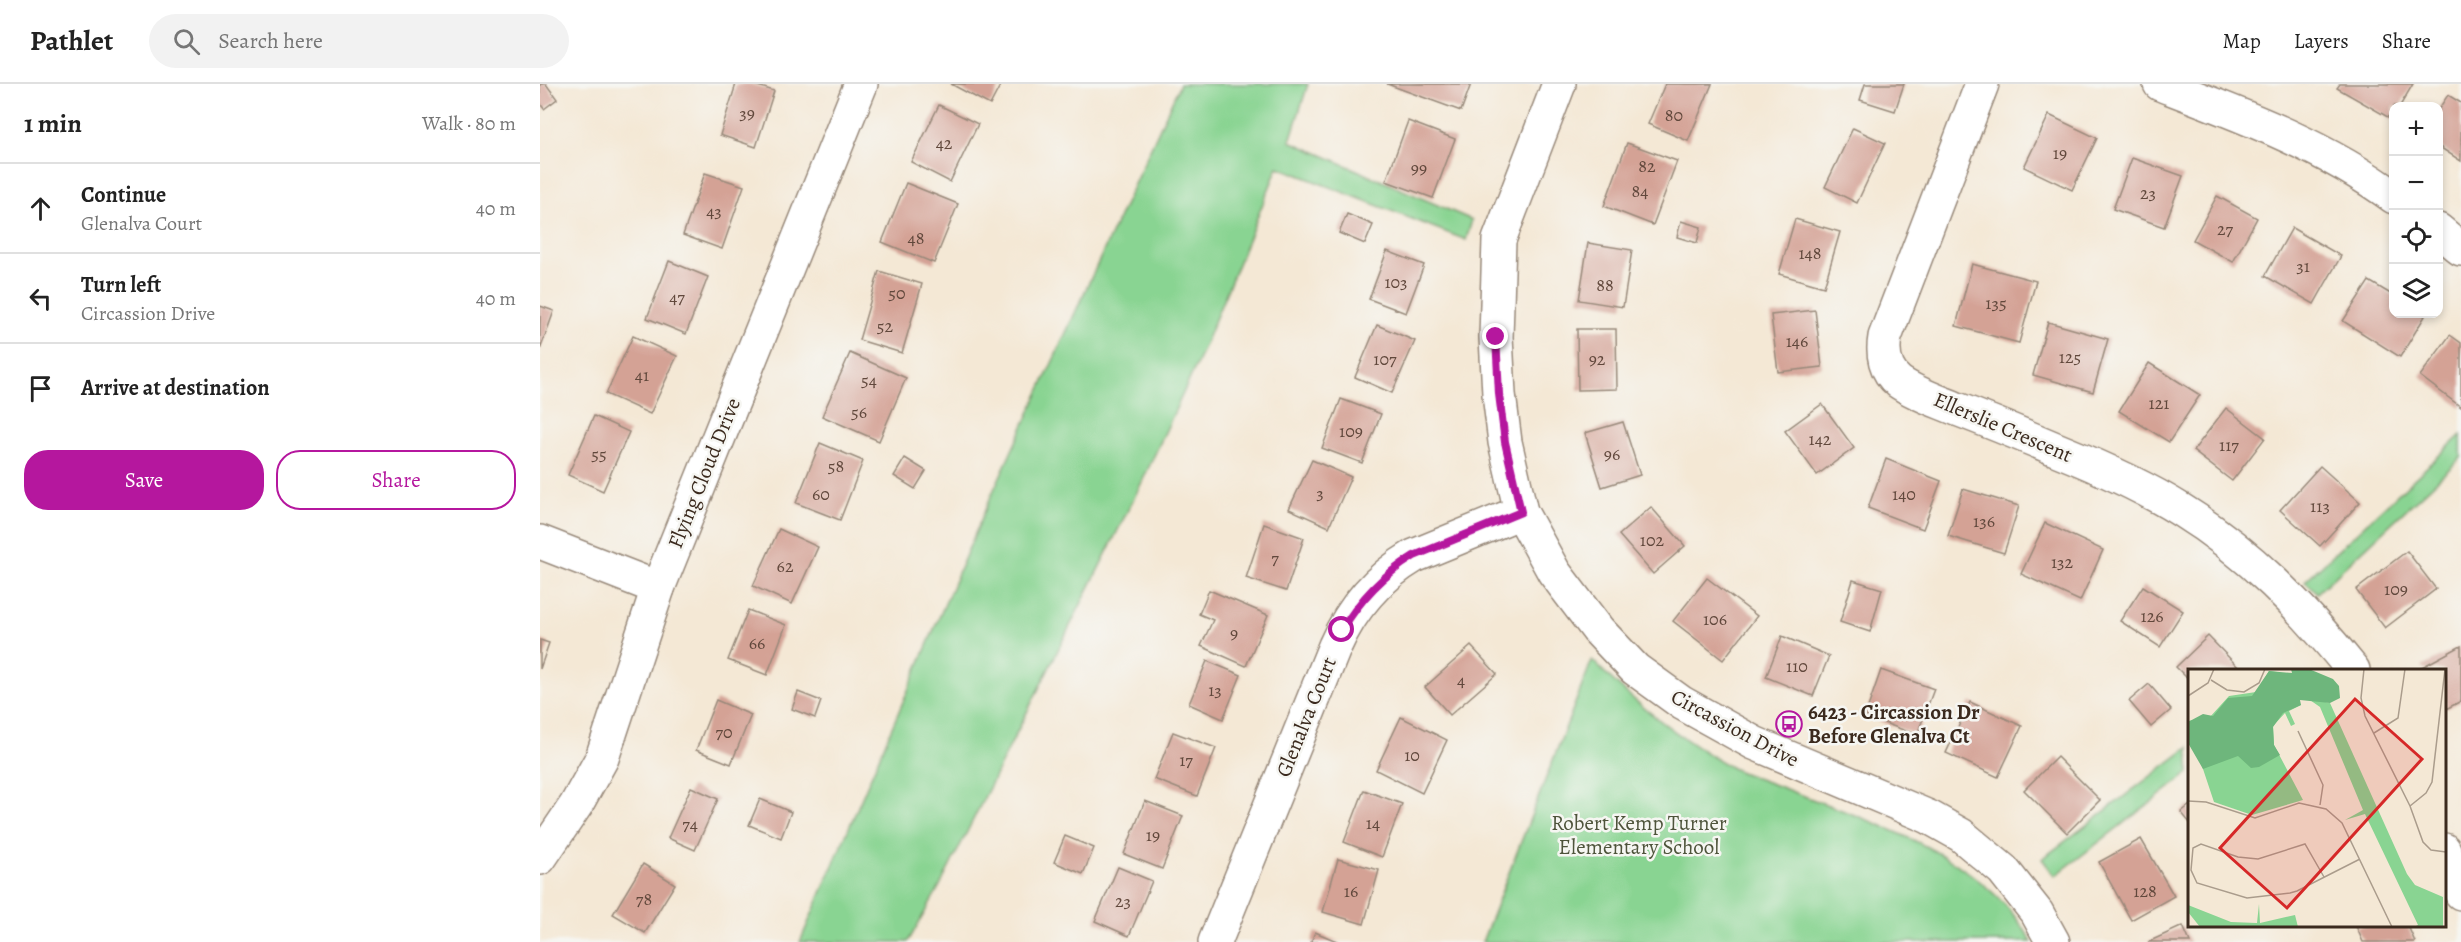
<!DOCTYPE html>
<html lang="en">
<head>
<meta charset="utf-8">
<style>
  body { margin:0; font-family:Alegreya,serif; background:#f2f2f2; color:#222 }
  .controls { position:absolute; right:18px; top:18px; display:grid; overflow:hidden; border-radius:12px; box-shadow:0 3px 9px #0003 }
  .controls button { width:54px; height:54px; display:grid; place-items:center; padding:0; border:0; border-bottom:2px solid #e0e0e0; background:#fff; color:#222; font:30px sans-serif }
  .stop { position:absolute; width:18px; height:18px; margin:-14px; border:4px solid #b5179e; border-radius:50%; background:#fff }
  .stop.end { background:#b5179e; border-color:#fff; box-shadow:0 2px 6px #0008 }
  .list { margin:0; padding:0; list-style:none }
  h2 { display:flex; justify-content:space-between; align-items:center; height:78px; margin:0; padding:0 24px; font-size:26px }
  h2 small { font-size:20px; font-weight:400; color:#767676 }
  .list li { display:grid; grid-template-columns:39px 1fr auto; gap:18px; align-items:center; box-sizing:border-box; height:90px; padding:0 24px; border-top:2px solid #e0e0e0 }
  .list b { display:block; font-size:22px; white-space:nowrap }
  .list p { margin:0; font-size:20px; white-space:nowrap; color:#767676 }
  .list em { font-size:20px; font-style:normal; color:#767676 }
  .actions { display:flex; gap:12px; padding:18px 24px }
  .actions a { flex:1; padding:14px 0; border:2px solid #b5179e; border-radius:24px; text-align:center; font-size:21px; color:#b5179e }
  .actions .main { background:#b5179e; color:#fff }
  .icon { flex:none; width:33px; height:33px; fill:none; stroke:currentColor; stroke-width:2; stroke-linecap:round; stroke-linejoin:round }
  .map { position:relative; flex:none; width:1921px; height:858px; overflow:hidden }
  header { display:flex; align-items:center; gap:36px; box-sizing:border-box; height:84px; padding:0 30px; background:#fff; border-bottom:2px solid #e0e0e0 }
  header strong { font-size:28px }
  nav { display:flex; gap:33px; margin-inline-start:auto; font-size:21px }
  .search { width:420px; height:54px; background:#f2f2f2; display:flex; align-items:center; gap:15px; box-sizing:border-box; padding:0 21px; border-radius:33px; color:#767676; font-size:22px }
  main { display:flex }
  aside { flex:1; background:#fff }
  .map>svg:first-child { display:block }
  .green { fill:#89d492; stroke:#627f58; stroke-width:1.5 }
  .building { fill:#d4a295 }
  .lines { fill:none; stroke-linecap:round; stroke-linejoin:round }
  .minor-casing { stroke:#98897a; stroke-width:36 }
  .minor { stroke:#fff; stroke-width:33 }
  .route { stroke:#b5179e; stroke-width:8 }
  .labels { text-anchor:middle; stroke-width:5; stroke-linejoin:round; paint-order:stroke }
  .number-label { font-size:18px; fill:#61483c }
  .street-label { font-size:21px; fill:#3b2a1e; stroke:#f6f6f2 }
  .poi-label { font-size:21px; font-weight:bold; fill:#3b2a1e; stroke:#f6f6f2; text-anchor:start }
  .park-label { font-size:21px; fill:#4e543b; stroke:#f6f6f2 }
  .inset-road { fill:none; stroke:#aa9c8c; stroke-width:1.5 }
  .view { fill:#d62828; fill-opacity:0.15; stroke:#d62828; stroke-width:3 }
  .inset-edge { fill:none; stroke:#3b2a1e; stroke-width:3 }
</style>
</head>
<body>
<header>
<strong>Pathlet</strong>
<div class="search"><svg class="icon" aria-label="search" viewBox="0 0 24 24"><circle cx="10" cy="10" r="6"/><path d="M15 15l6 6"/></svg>Search here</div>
<nav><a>Map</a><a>Layers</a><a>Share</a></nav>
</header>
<main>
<aside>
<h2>1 min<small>Walk · 80 m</small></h2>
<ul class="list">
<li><svg class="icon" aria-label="ahead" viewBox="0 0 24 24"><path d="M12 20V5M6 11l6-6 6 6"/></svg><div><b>Continue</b><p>Glenalva Court</p></div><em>40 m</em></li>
<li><svg class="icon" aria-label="left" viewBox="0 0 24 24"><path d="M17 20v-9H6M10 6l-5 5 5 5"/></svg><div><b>Turn left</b><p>Circassion Drive</p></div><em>40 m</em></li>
<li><svg class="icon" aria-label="arrive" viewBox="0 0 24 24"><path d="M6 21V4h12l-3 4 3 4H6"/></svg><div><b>Arrive at destination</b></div></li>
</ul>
<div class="actions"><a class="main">Save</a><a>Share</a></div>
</aside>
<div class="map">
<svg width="1921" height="858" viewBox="0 0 1921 858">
  <rect width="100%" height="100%" fill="#f6f6f2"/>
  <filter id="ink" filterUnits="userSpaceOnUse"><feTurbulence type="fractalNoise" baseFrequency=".0167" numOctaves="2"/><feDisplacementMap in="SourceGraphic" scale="12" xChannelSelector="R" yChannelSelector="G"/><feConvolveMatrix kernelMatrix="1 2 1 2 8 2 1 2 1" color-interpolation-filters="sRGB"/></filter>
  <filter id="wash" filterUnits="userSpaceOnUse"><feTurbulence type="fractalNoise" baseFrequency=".008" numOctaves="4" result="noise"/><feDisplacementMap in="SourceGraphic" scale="24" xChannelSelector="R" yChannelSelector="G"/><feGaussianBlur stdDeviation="1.35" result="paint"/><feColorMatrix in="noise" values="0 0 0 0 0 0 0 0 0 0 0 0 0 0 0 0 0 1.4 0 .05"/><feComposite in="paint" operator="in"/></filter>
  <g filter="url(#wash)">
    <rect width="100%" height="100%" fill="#f4e8d5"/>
    <g class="green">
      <polygon points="640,0 768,0 750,57 932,136 926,156 738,83 658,277 602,398 402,798 368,858 260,858 452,410"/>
      <polygon points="1921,351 1921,374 1777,509 1765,497"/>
      <path d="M1052,576C1092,617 1142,656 1192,684C1208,692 1226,697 1243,704C1332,739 1442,768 1492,858H942Z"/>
      <polygon points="1649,663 1649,689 1515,792 1502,775"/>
    </g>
    <g id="blocks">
      <g class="building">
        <polygon points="0,0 6,0 17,15 4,25 0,19"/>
        <polygon points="196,0 211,0 234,7 216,63 180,51"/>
        <polygon points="411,0 461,0 450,21"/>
        <polygon points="847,0 931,0 921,27"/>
        <polygon points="1125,0 1172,0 1148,57 1108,40"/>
        <polygon points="1325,0 1364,0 1355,27 1320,16"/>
        <polygon points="1800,0 1873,0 1860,22 1854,22 1853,36 1797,4"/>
        <polygon points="1908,11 1921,19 1921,77 1898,62 1898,26"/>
        <polygon points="399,21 438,40 410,98 371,78"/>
        <polygon points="1509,31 1557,54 1532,106 1484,83"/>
        <polygon points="868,37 915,55 893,114 846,97"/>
        <polygon points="1313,44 1345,59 1317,119 1285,103"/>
        <polygon points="1087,59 1137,77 1113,141 1064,122"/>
        <polygon points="1592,74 1643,92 1624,143 1573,125"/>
        <polygon points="165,89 204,102 182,165 143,151"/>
        <polygon points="366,99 418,120 394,179 342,158"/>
        <polygon points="1677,112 1717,134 1693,178 1653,156"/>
        <polygon points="807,130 833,141 825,160 799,149"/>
        <polygon points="1255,135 1300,148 1284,203 1239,190"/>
        <polygon points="1141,137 1161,143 1157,159 1137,153"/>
        <polygon points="1752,144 1801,172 1774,220 1725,192"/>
        <polygon points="1048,159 1092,166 1083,223 1039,216"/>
        <polygon points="847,167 884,181 866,229 829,215"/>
        <polygon points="129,177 168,193 146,250 107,234"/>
        <polygon points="1432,180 1496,197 1479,259 1416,242"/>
        <polygon points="339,187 382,200 362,269 319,256"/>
        <polygon points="1829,197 1854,212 1854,230 1881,230 1885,232 1860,273 1803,237"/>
        <polygon points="0,222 14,227 0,266"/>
        <polygon points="1275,226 1282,283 1238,288 1231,231"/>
        <polygon points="1508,238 1568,255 1553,308 1493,291"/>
        <polygon points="837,241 875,257 852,309 815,293"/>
        <polygon points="1037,245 1076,245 1077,305 1038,306"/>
        <polygon points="1910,251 1921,259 1921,323 1880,292"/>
        <polygon points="93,252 137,272 110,330 66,310"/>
        <polygon points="310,269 366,294 339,357 282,332"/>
        <polygon points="1609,279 1660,311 1629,358 1579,327"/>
        <polygon points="801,315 841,330 822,379 782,364"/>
        <polygon points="1282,320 1314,364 1277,391 1245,347"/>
        <polygon points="1686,324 1725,354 1692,397 1653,367"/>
        <polygon points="54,332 89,348 63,407 28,391"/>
        <polygon points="1083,338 1100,391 1062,403 1045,349"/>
        <polygon points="280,359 323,377 300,436 256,419"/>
        <polygon points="365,374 386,387 375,405 354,392"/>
        <polygon points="1346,375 1401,397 1383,445 1328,424"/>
        <polygon points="772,376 811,393 789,443 749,425"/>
        <polygon points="1780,382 1820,418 1780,462 1740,426"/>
        <polygon points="1423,405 1479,422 1464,469 1408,452"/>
        <polygon points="1111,423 1145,462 1113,490 1079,451"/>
        <polygon points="1505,439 1563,466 1540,517 1481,490"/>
        <polygon points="724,440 764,454 746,507 706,494"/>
        <polygon points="239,445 278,463 252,520 213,502"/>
        <polygon points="1867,467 1896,505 1845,544 1816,506"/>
        <polygon points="1167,494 1217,532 1183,576 1133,537"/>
        <polygon points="1313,496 1342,505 1330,548 1300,538"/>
        <polygon points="1603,502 1643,527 1620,563 1580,537"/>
        <polygon points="669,506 728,531 706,582 661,562 673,536 659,530"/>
        <polygon points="208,526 246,541 227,591 188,576"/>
        <polygon points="1242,552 1289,572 1273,612 1226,593"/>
        <polygon points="1668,552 1701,586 1650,586 1650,597 1636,583"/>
        <polygon points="0,556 9,559 0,585"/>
        <polygon points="931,562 957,590 910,631 885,603"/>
        <polygon points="1921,562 1921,617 1906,625 1904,586 1885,586 1882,583"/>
        <polygon points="667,577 701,591 683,635 649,620"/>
        <polygon points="1341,586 1394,605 1377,651 1325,632"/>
        <polygon points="1609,600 1631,626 1611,643 1589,617"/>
        <polygon points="258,608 281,617 275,634 252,625"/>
        <polygon points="176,616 211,631 191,680 156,666"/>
        <polygon points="1430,618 1482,642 1458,693 1406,669"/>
        <polygon points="861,633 907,656 882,709 836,686"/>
        <polygon points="633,648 676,664 657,712 614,695"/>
        <polygon points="1517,673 1560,716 1527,749 1484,706"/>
        <polygon points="151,703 178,715 155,766 128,754"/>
        <polygon points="824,706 862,720 842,773 804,758"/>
        <polygon points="220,715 251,728 241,754 209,741"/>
        <polygon points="605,717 643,732 622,785 584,770"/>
        <polygon points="1650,721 1650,739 1641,728"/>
        <polygon points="525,752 554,764 543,790 514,778"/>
        <polygon points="1601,755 1634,812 1591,836 1559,778"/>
        <polygon points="798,775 839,786 824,840 783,828"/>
        <polygon points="103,780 135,800 105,849 73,830"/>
        <polygon points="578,783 612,797 589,852 555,837"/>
        <polygon points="1643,842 1650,858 1608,858"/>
        <polygon points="1816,842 1868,842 1875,858 1823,858"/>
        <polygon points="775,848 799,858 771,858"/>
      </g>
    </g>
  </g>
  <g filter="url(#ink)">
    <use href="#blocks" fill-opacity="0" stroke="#98897a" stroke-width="1.5"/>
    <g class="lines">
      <g class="minor-casing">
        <g id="minor">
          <polyline points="1019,0 959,156 956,253 959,310 965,358 981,428 1014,488 1058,546 1095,585 1142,619 1214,659 1389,733 1421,751 1463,786 1497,829 1513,858"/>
          <path d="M1442,0L1345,253C1342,270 1345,287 1359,298C1376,310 1398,317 1417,325C1451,338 1485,352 1518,366C1560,383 1603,402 1641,426C1709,468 1764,525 1813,586"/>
          <path d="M1620,0C1701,31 1783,61 1854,113"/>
          <polyline points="1898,146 1921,165"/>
          <polyline points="0,458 118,504"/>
          <polyline points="1904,766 1921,809"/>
          <polyline points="0,774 36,721 62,674 118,504 321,0"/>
          <path d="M675,858L795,562C812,523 837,494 874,472L981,428"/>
        </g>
      </g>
      <use href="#minor" class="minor"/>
    </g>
  </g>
  <g class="lines" filter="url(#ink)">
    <path class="route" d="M802,546C820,515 843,491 874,472L981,428L965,358L959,310L956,253"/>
  </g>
  <defs>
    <g id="bus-ring" transform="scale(1.35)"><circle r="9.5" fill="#f6f6f2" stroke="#b5179e" stroke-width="1.5"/><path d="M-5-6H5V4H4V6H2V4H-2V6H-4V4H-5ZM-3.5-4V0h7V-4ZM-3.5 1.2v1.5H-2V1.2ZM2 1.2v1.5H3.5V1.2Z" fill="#b5179e"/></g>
  </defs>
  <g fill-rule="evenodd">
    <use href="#bus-ring" x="1249" y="640"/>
  </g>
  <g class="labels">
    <g class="number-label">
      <text x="207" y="35">39</text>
      <text x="1134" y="37">80</text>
      <text x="404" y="65">42</text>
      <text x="1520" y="75">19</text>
      <text x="1107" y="88">82</text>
      <text x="879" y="90">99</text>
      <text x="1100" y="113">84</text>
      <text x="1608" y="115">23</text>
      <text x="174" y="133">43</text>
      <text x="1685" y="151">27</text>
      <text x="376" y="160">48</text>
      <text x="1270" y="175">148</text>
      <text x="1763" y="188">31</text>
      <text x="856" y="204">103</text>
      <text x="1065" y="207">88</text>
      <text x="357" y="215">50</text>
      <text x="137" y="219">47</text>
      <text x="1456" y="225">135</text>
      <text x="345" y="248">52</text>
      <text x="1257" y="263">146</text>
      <text x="1530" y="279">125</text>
      <text x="845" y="281">107</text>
      <text x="1057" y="281">92</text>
      <text x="102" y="297">41</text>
      <text x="329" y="302">54</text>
      <text x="1619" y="325">121</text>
      <text x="319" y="334">56</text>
      <text x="811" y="353">109</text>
      <text x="1280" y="361">142</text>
      <text x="1689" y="367">117</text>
      <text x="59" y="376">55</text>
      <text x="1072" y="376">96</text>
      <text x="296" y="388">58</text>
      <text x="780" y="415">3</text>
      <text x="281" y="416">60</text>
      <text x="1364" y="416">140</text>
      <text x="1780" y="428">113</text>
      <text x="1444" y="443">136</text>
      <text x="1112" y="462">102</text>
      <text x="735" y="480">7</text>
      <text x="1522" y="484">132</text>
      <text x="245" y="488">62</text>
      <text x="1856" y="511">109</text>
      <text x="1612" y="538">126</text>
      <text x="1175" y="541">106</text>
      <text x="694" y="555">9</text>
      <text x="217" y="565">66</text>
      <text x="1257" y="588">110</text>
      <text x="921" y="602">4</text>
      <text x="675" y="612">13</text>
      <text x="184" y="654">70</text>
      <text x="872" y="677">10</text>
      <text x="646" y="682">17</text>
      <text x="833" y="745">14</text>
      <text x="150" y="746">74</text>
      <text x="613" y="757">19</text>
      <text x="811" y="813">16</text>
      <text x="1605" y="813">128</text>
      <text x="104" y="821">78</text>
      <text x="583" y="823">23</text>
    </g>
    <g class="street-label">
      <text transform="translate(1463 343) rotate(23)" y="7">Ellerslie Crescent</text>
      <text transform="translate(164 389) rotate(-68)" y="7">Flying Cloud Drive</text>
      <text transform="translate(766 633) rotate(-68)" y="7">Glenalva Court</text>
      <text transform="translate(1195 644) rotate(28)" y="7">Circassion Drive</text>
    </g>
    <g class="poi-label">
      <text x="1268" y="635">6423 - Circassion Dr<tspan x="1268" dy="24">Before Glenalva Ct</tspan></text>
    </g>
    <g class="park-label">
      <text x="1099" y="746">Robert Kemp Turner<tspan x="1099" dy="24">Elementary School</tspan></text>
    </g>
  </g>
  <g transform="translate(1648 585)">
    <rect width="258" height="258" fill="#f4e8d5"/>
    <path d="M81,2L89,3L113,36L101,42L107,55L103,57L97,44L85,57L86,76L115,131L64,146L26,133L11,88L0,74V52L22,48L41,27L68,23ZM119,29L142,34L219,205L227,216L255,228V258H226L230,256L177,145L157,151L175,141L132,38ZM71,235L72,254L107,246L110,258H12L0,243V236L43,253L69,254Z" fill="#89d492"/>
    <path d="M103,0H121L145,10L151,17L152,29L142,34L112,31L113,36L95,44L85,58L86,76L92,86L71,98L63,99L50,87L15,100L0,74V53L15,45L25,47L40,29L64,27L81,2L104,4Z" fill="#6eb67c"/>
    <path class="inset-road" d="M176,0L173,29L177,47L222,137L235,173L243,181L258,183M23,11L39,21L56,23L71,14L77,0M0,27L20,14L26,0M110,62L135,116L132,136M186,64L210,49L217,0M0,132L18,133L67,149L111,134L138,140L154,154L204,258M222,137L238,124L244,113L257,0M136,208L117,175L70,190L50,188L13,175L5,179L3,201L9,214L59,229L102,224L109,222L172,190"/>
    <path class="view" d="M167,30L234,90L99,239L32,179Z"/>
    <rect width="258" height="258" class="inset-edge"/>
  </g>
</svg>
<div class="controls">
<button>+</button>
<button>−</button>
<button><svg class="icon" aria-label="locate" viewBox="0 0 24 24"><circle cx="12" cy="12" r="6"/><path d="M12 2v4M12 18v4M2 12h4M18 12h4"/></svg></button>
<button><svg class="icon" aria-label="layers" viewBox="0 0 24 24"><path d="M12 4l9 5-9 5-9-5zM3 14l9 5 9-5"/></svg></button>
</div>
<div class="stop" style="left:802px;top:546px"></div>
<div class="stop end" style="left:956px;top:253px"></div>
</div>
</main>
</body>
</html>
